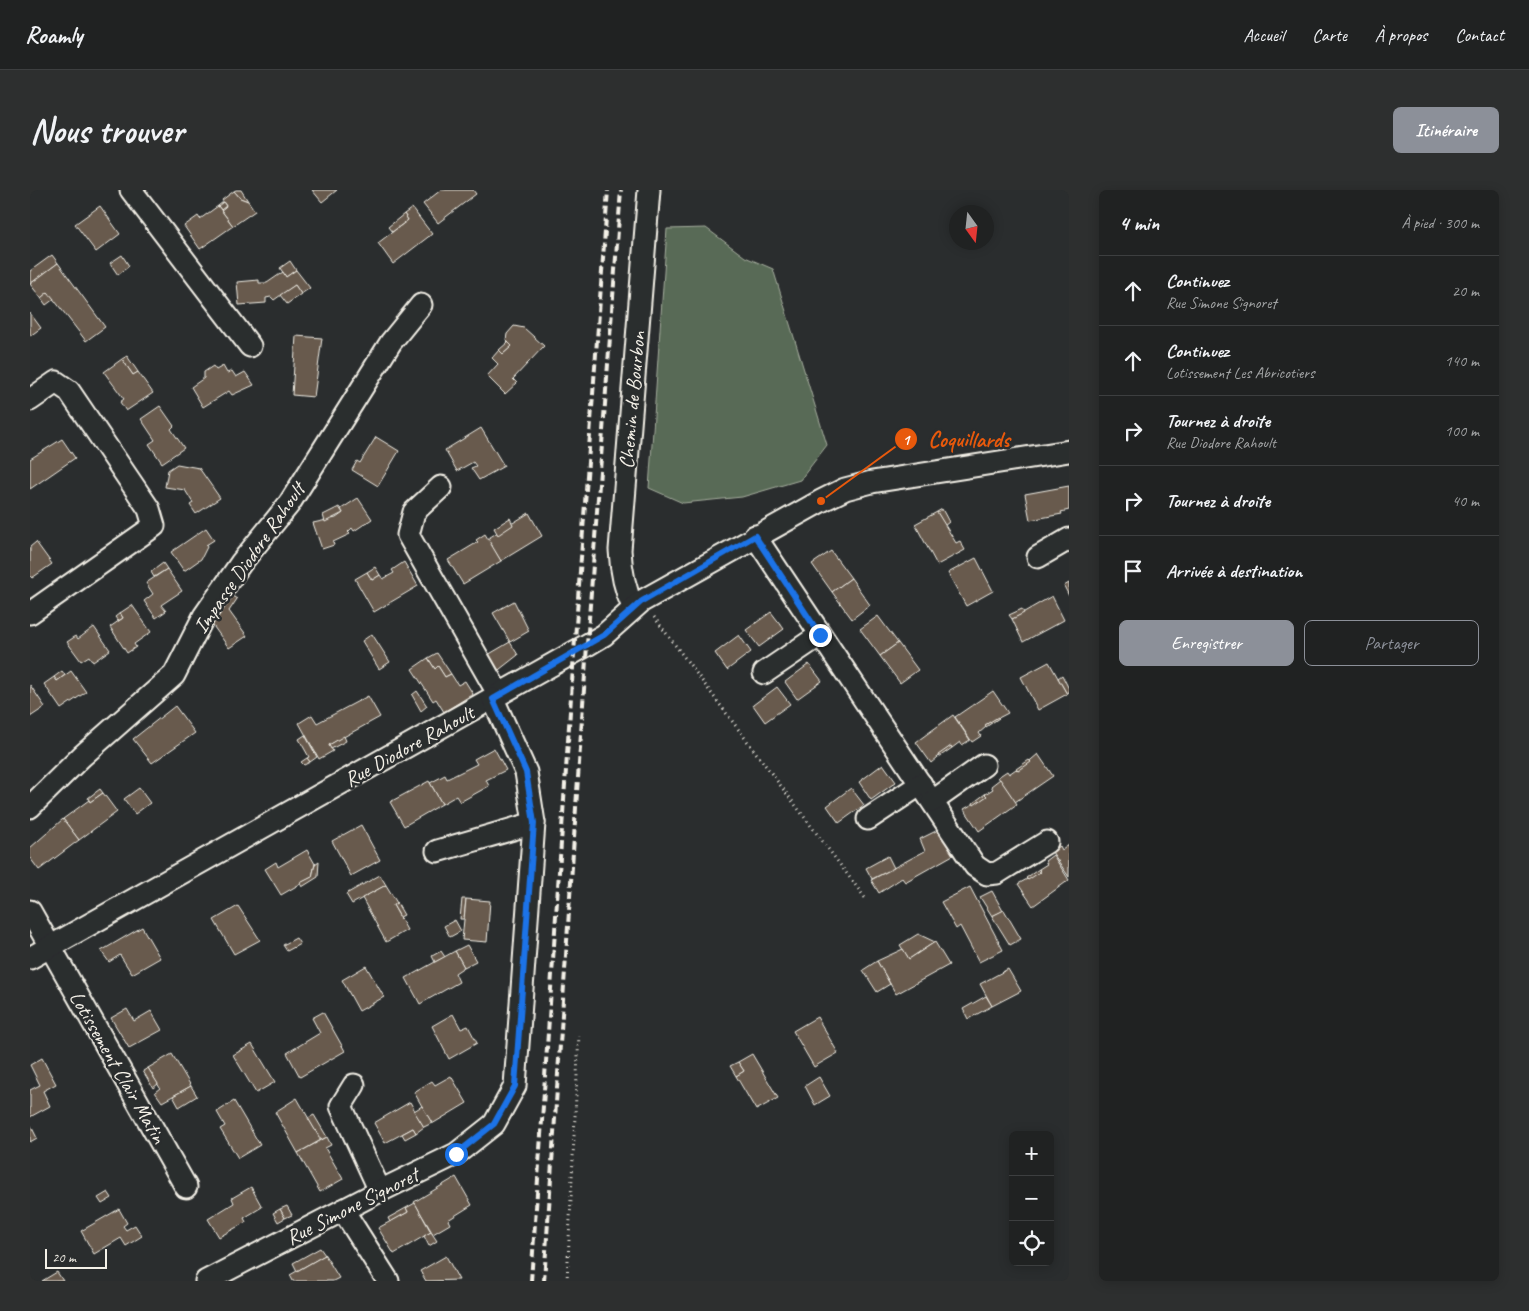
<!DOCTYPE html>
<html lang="fr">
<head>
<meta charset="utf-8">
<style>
  body { margin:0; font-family:Caveat,sans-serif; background:#2d2f2f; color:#f1f3f6 }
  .controls { position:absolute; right:15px; bottom:15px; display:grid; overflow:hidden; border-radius:8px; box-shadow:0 2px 12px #0003 }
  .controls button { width:45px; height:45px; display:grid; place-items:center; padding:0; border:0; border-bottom:1px solid #3d3f40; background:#202222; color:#f1f3f6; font:25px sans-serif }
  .compass { position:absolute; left:919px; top:15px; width:45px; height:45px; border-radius:50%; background:#202222; box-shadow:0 2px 12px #0003; rotate:165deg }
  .scale { position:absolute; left:15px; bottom:12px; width:62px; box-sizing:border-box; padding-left:5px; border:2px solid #f4f1e8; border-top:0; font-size:14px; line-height:18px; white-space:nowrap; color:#f4f1e8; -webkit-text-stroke:4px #2a2d2e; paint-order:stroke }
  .stop { position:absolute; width:15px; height:15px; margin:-11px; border:4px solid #1a73e8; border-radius:50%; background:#fff }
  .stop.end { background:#1a73e8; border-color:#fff; box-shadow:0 1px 5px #0008 }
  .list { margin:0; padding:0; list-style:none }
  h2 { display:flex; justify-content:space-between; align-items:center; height:65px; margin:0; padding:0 20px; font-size:21px }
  h2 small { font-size:16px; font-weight:400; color:#a2a4a5 }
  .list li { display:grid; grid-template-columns:32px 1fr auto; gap:15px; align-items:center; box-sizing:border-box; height:70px; padding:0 20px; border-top:1px solid #3d3f40 }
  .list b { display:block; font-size:19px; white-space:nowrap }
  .list p { margin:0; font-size:16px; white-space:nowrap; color:#a2a4a5 }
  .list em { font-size:16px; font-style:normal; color:#a2a4a5 }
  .actions { display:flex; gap:10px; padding:15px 20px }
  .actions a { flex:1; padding:11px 0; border:1px solid #8c9099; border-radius:8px; text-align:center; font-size:18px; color:#8c9099 }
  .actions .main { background:#8c9099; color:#fff }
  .icon { flex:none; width:28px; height:28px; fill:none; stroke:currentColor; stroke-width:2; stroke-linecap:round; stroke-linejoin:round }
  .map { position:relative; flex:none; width:1039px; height:1091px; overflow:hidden; border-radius:8px }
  header { display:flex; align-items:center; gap:30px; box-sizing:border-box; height:70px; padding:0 25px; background:#202222; border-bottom:1px solid #3d3f40 }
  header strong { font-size:24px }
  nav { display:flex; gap:28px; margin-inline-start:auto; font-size:18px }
  .intro { display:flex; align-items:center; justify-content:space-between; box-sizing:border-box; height:120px; padding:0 30px }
  h1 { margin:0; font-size:35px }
  .button { padding:12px 22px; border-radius:8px; background:#8c9099; color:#fff; font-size:18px; font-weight:700 }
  main { display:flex; gap:30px; padding:0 30px }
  aside { flex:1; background:#202222; border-radius:8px; box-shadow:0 2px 12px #0003 }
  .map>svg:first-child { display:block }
  .green { fill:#596b56; stroke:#a6ae9f }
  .building { fill:#675a4e; stroke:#f4f1e8 }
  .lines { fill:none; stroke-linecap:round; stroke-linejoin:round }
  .minor-casing { stroke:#f4f1e8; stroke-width:25 }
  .path { stroke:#f4f1e8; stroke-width:3; stroke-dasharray:1 4; stroke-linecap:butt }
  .minor { stroke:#2a2d2e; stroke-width:21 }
  .rail { stroke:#f4f1e8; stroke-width:4; stroke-dasharray:8 4; stroke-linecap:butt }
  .route { stroke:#1a73e8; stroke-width:6 }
  .labels { text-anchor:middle; stroke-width:5; stroke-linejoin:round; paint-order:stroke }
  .street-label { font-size:21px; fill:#f4f1e8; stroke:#2a2d2e }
  .leader { fill:none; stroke:#e8590c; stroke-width:2 }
  .callout-dot { fill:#e8590c; stroke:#2a2d2e; stroke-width:2 }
  .mark-label { font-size:15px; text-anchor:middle; font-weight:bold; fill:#fff }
  .callout-label { font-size:22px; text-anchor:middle; font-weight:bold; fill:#e8590c; stroke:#2a2d2e; stroke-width:5; stroke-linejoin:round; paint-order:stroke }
</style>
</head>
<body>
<header>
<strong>Roamly</strong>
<nav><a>Accueil</a><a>Carte</a><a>À propos</a><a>Contact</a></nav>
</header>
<div class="intro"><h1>Nous trouver</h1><a class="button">Itinéraire</a></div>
<main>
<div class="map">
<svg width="1039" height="1091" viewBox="0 0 1039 1091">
  <rect width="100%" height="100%" fill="#2a2d2e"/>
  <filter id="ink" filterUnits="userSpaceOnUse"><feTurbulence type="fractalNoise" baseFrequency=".02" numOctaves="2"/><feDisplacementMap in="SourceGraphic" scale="10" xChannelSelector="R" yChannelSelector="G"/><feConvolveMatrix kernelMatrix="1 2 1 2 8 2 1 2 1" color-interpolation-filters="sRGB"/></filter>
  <g filter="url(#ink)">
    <polygon class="green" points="676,38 715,67 743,79 797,255 770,290 712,307 653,313 619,298 637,39"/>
    <g class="building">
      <polygon points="206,0 211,0 218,11 210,8 204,1"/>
      <polygon points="282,0 307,0 292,12"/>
      <polygon points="411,0 443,0 446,4 408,33 393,14"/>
      <polygon points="204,1 210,8 218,11 225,21 203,36 191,20 196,16 192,10"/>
      <polygon points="193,12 196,16 191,20 188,16"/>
      <polygon points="70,16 90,44 66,62 45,34"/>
      <polygon points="188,16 203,36 170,59 154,36 168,26 170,29"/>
      <polygon points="382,18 402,44 363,74 348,53 378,30 374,24"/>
      <polygon points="374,24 378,30 362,42 358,37"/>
      <polygon points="22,65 28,73 0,94 0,81"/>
      <polygon points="92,65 99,76 88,85 80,73"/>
      <polygon points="260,71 266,80 256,87 250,78"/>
      <polygon points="28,73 75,137 56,151 18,102 11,108 0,94"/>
      <polygon points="266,80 280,98 271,104 265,95 244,110 241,107 236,108 236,113 209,115 207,92 229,90 229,93 237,93 253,82 256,87"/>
      <polygon points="265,95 271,104 257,114 250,105"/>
      <polygon points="18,102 24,109 16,115 11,108"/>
      <polygon points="0,123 11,138 0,146"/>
      <polygon points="484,136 494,138 514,156 483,189 487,193 475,204 457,186 468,174 462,168 469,160 473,164 482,156 476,150 477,144"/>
      <polygon points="266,146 292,148 284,207 262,205"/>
      <polygon points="478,152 482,156 473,164 469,160"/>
      <polygon points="97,166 108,182 103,185 92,169"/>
      <polygon points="92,169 103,185 108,182 123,203 96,221 90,212 94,209 74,182"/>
      <polygon points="183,176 186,180 193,176 197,183 202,181 206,187 215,182 224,195 202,205 199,201 173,217 161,197 174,188 174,182"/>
      <polygon points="130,216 144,236 141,239 154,258 132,273 119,254 125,250 111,229"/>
      <polygon points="451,238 474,276 449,290 441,278 446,276 443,272 427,281 415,260"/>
      <polygon points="346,247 369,261 348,296 322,280 327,271 330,273"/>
      <polygon points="32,249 45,268 0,299 0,269"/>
      <polygon points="147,274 169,278 190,308 166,324 160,315 163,313 155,300 135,297 138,280"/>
      <polygon points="1039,296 1039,320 1031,322 1032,324 1000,330 995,304"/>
      <polygon points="328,308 342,329 324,341 322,338 318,342 320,344 303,352 304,355 292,359 283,333 306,328 313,323 311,319"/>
      <polygon points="309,317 313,323 295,332 293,325"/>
      <polygon points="912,319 919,332 914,336 907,322"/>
      <polygon points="907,322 926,353 930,351 935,360 907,375 885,334"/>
      <polygon points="499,323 512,346 471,371 457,349"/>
      <polygon points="480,328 483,335 468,345 464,338"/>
      <polygon points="176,338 184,350 176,355 177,357 171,369 154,381 141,362"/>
      <polygon points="455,344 471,371 433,394 418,370 448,352 446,350"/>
      <polygon points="6,352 22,374 2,388 0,386 0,357"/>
      <polygon points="801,361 821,388 802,402 782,374"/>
      <polygon points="946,368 963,401 936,416 918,383"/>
      <polygon points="374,372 388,396 344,422 325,389 337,382 342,390 350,385 353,389 364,383 362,380"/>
      <polygon points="133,373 137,379 124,387 121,382"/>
      <polygon points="345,377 350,385 342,390 337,382"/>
      <polygon points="137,379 152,401 131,415 136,421 126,428 114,411 123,404 116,393"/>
      <polygon points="821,388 840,415 822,429 802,402"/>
      <polygon points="1039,393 1039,406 1034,396"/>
      <polygon points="196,402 207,409 199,421 217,446 199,458 176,426"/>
      <polygon points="1022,406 1034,430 993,452 982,429"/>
      <polygon points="484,411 499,441 480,452 463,423"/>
      <polygon points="102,415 121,442 104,454 106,457 97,463 80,437 93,428 90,423"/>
      <polygon points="992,419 994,423 982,429 979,425"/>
      <polygon points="741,422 754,439 729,457 716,440"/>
      <polygon points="90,423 93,428 88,431 85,427"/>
      <polygon points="848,426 868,453 850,466 830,439"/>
      <polygon points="64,437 80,460 63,472 59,466 51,471 37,452 46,446 48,449"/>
      <polygon points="342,444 360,472 349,479 332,451"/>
      <polygon points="709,445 721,462 697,480 685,463"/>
      <polygon points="480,452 488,465 465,483 456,466"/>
      <polygon points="868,453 888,480 870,493 850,466"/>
      <polygon points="407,463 421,484 415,487 408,476 405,479 398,468"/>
      <polygon points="398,468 405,479 408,476 415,487 421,484 428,495 435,491 443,504 414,522 406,509 403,511 382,479"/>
      <polygon points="1019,472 1037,504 1008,520 991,487"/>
      <polygon points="779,474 792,491 767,509 755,492"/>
      <polygon points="32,481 35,485 27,491 24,487"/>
      <polygon points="41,481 56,502 31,519 14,494 24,487 27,491"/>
      <polygon points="1032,485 1039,499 1037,504 1028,488"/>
      <polygon points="0,495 15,517 0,527"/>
      <polygon points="747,497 760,514 735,532 723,515"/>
      <polygon points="387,501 397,516 391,521 382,505"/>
      <polygon points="963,501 978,523 955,535 956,537 949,543 951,546 942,552 925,527"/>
      <polygon points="338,506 350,527 299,555 303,561 289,569 269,533 282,525 287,533"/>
      <polygon points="145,516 165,543 122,573 103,549"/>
      <polygon points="923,525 940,550 932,555 930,552 922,558 921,556 901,573 886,552"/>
      <polygon points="968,527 969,528 956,537 955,535"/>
      <polygon points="275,545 287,567 280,572 277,568 279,567 269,549"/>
      <polygon points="314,546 316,551 301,559 299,555"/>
      <polygon points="921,556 922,558 909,567 908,565"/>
      <polygon points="464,558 476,580 456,590 459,596 430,612 426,606 412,614 400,593 415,585 417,589 447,574 444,569"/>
      <polygon points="1008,564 1023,586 985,612 968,587 977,581 979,584 986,579 988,581"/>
      <polygon points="277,568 280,572 274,575 271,572"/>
      <polygon points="999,570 1001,572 988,581 986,579"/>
      <polygon points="853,574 866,592 841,610 829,592"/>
      <polygon points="970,589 987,614 949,641 934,619 957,606 955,604 963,599 961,596"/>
      <polygon points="399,591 412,614 374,636 360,612"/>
      <polygon points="109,598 120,613 105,624 94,609"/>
      <polygon points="821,598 834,615 809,633 797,616"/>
      <polygon points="70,599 73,603 60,612 58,608"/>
      <polygon points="73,603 87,622 49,650 33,629 59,610 60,612"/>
      <polygon points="955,604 957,606 944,615 943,613"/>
      <polygon points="33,629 49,650 9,680 0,668 0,658"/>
      <polygon points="331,635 350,670 321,686 302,651"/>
      <polygon points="910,639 923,665 875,692 872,688 849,703 841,690 895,661 890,649"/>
      <polygon points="1039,655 1039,687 1022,662 1030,656 1032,660"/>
      <polygon points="277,660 285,674 282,687 251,705 235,679 246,672 248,677"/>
      <polygon points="1023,665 1039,690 1003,716 988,694 1010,682 1009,679 1017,674 1015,671"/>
      <polygon points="858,666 864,678 842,689 836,678"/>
      <polygon points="289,671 288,687 272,697 270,693 282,687 285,674"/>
      <polygon points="1009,679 1010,682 998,690 996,688"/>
      <polygon points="350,685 356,695 322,714 316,704"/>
      <polygon points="356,695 367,713 363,715 377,740 356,752 332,708"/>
      <polygon points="940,697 973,760 949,772 930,736 926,739 911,712"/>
      <polygon points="962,701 973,721 962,726 950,707"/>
      <polygon points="432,709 436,709 434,729 430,729"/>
      <polygon points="436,709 460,711 457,752 432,750"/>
      <polygon points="367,713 374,725 370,727 363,715"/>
      <polygon points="208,716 230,750 204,764 184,730"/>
      <polygon points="974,720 991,749 980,755 962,726"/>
      <polygon points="425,730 431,741 420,747 414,736"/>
      <polygon points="112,737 130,768 102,784 90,765 79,772 71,761"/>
      <polygon points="888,744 905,752 879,769 870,755"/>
      <polygon points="266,748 270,754 257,761 253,755"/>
      <polygon points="905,752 919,775 866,804 847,771 873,759 879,769"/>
      <polygon points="437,755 446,771 434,777 425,761"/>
      <polygon points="411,761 415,767 405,772 402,766"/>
      <polygon points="425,761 434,777 425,783 429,792 390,814 376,788"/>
      <polygon points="847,771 860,794 847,802 833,780"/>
      <polygon points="336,776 354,807 329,821 312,790"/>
      <polygon points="978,779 991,801 962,816 950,794"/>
      <polygon points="956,806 962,816 938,829 933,819"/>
      <polygon points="97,819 104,831 121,821 132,840 99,858 81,828"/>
      <polygon points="293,822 315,861 270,887 257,863 290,843 282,828"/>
      <polygon points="423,824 431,839 438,836 447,853 419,869 402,836"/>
      <polygon points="787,827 808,863 784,877 763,841"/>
      <polygon points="222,854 245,892 226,903 203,865"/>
      <polygon points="142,864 161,896 132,912 125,902 130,898 118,878"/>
      <polygon points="722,864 748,908 726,920 706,886 714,881 708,872"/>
      <polygon points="12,868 26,894 13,901 20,916 0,927 0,900 10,895 0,875"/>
      <polygon points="708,872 714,881 706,886 700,876"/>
      <polygon points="118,878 128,894 123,898 113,881"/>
      <polygon points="421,886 437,913 402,934 384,902 402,891 405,895"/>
      <polygon points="789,887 800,906 785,915 775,896"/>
      <polygon points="161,896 167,906 149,917 143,906"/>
      <polygon points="267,908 291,950 268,963 245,922"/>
      <polygon points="204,911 230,955 208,968 190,939 195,936 187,922"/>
      <polygon points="380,912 394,937 386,943 383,938 355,953 344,933"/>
      <polygon points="392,916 402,933 394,937 384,921"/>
      <polygon points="284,925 297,947 291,950 278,928"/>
      <polygon points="0,934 7,948 0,952"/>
      <polygon points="383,938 386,943 375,949 372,944"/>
      <polygon points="297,947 301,955 295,958 313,989 290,1002 268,963"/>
      <polygon points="426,987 442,1015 418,1030 420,1034 403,1044 384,1012"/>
      <polygon points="221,997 232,1017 214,1028 216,1032 189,1047 178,1029 204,1013 202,1008"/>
      <polygon points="78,1002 82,1008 72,1014 68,1008"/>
      <polygon points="385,1013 401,1042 364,1064 348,1038 378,1022 376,1018"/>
      <polygon points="257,1016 262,1025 255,1028 250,1019"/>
      <polygon points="376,1018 378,1022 360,1032 358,1028"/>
      <polygon points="89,1019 97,1033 93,1036 96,1040 105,1035 112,1046 96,1056 91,1048 64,1064 51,1041"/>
      <polygon points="250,1019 255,1028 248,1032 243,1023"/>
      <polygon points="401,1042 407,1051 399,1056 394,1046"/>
      <polygon points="290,1058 295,1065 267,1081 263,1073"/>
      <polygon points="295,1065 309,1088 303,1091 263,1091 260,1085"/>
      <polygon points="416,1066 429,1090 396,1091 390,1081"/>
      <polygon points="27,1082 33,1091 12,1091"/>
    </g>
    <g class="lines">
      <g class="minor-casing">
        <g id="minor">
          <polyline points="101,0 220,156"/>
          <polyline points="0,210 26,192 39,201 119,319 124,336 0,423"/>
          <polyline points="411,297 384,322 378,345 469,505"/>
          <polyline points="725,346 945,676 957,684 967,683 1017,652"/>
          <polyline points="1008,367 1039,349"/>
          <path d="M603,417C594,398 591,381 590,360L619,0"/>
          <polyline points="734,483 790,445"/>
          <polyline points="903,611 954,575"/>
          <polyline points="0,617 52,566 144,485 174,426 211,373 259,314 361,152 391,115"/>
          <polyline points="838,629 891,594"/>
          <polyline points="407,661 504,633"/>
          <polyline points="0,721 156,997"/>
          <polyline points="0,768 557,455 574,445 612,411 791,311 815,299 842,292 1039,261"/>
          <polyline points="324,895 311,916 350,1001"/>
          <polyline points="313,1020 358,1091"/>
          <polyline points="176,1091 350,1001 426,964 464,934 485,896 504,633 496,582 463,509"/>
        </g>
      </g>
      <g class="path">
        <polyline points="624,427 835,708"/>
        <polyline points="537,1091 549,844"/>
      </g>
      <use href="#minor" class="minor"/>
      <g class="rail">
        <polyline points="501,1091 544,463 578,0"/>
        <polyline points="514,1091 557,455 591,0"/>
      </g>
    </g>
  </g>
  <g class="lines" filter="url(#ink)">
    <polyline class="route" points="426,964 464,934 485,896 504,633 496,582 463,509 574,445 612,411 725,346 790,445"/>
  </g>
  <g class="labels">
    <g class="street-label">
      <text transform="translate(602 210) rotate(-85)" y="7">Chemin de Bourbon</text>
      <text transform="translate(219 368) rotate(-55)" y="7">Impasse Diodore Rahoult</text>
      <text transform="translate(379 556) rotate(-29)" y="7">Rue Diodore Rahoult</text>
      <text transform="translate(88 877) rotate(60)" y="7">Lotissement Clair Matin</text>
      <text transform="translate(322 1016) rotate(-27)" y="7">Rue Simone Signoret</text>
    </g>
  </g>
  <path class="leader" d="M791 311L876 249"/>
  <g class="callout-dot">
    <circle cx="791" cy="311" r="5"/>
    <circle cx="876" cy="249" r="12"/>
  </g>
  <g class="mark-label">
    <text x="876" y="255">1</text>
  </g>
  <g class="callout-label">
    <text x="939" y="257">Coquillards</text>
  </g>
</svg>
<div class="controls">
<button>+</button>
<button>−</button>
<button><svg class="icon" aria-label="locate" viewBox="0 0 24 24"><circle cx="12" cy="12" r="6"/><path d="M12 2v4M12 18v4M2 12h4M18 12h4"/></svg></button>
</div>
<svg class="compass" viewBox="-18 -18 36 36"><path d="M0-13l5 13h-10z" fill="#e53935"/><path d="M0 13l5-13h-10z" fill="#a2a4a5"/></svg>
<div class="scale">20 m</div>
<div class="stop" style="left:426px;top:964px"></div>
<div class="stop end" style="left:790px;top:445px"></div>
</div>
<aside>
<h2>4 min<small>À pied · 300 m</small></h2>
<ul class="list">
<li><svg class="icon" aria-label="ahead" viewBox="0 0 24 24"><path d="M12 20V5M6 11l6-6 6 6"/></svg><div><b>Continuez</b><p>Rue Simone Signoret</p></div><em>20 m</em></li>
<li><svg class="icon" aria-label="ahead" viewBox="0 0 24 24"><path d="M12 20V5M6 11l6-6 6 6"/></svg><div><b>Continuez</b><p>Lotissement Les Abricotiers</p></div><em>140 m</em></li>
<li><svg class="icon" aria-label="right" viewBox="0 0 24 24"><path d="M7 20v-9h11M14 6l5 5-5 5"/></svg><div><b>Tournez à droite</b><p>Rue Diodore Rahoult</p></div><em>100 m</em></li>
<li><svg class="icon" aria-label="right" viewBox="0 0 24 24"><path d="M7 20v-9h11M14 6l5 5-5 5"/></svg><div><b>Tournez à droite</b></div><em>40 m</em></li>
<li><svg class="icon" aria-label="arrive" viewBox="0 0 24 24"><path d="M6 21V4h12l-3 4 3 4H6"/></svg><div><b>Arrivée à destination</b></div></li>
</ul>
<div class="actions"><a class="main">Enregistrer</a><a>Partager</a></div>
</aside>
</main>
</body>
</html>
